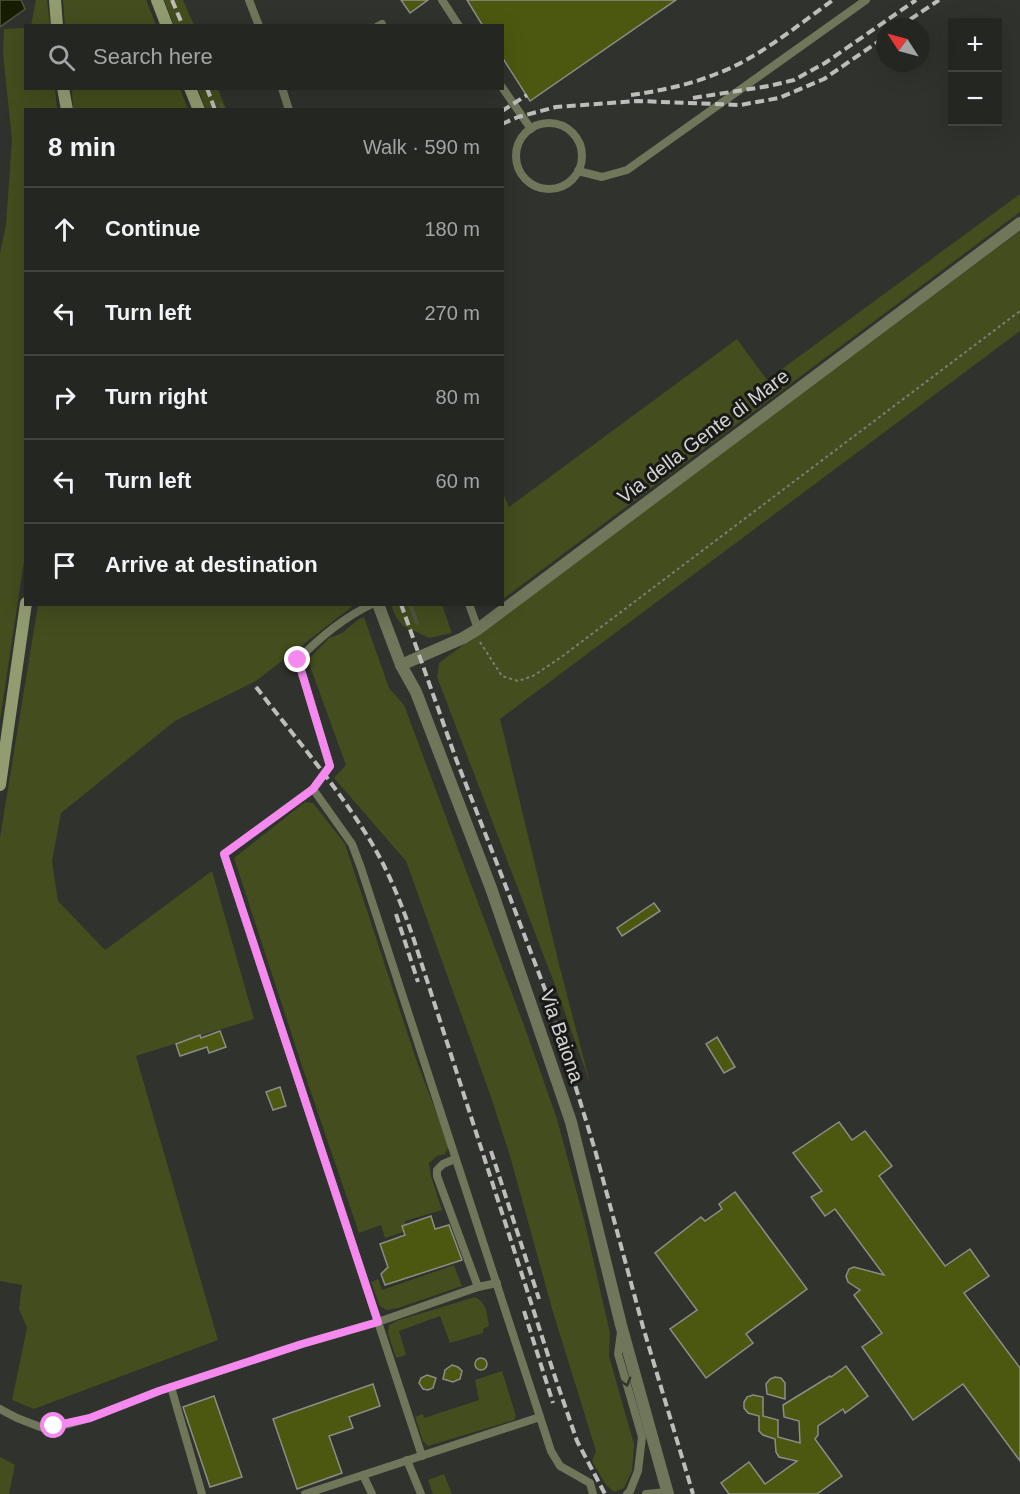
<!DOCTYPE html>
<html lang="en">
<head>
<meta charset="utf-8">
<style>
  body { margin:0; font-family:Arial,sans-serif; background:#2c2e2a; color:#f1f3f6 }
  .controls { position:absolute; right:18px; top:18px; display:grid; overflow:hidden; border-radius:0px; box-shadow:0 6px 24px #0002 }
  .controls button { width:54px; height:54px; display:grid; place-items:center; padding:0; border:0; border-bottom:2px solid #414340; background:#242622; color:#f1f3f6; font:30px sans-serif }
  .compass { position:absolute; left:876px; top:18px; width:54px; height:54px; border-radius:50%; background:#242622; box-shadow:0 6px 24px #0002; rotate:306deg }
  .stop { position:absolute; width:18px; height:18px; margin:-14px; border:4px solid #f589ef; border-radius:50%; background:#fff }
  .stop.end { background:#f589ef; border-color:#fff; box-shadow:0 2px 6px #0008 }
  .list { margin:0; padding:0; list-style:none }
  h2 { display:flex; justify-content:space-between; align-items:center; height:78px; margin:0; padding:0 24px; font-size:26px }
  h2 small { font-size:20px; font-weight:400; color:#a3a5a5 }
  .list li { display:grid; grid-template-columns:39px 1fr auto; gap:18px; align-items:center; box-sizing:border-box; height:84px; padding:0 24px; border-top:2px solid #414340 }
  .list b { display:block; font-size:22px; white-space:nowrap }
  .list em { font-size:20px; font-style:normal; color:#a3a5a5 }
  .icon { flex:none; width:33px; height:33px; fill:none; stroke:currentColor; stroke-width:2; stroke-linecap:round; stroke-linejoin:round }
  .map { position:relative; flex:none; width:1020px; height:1494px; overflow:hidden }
  .search { position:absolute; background:#242622; box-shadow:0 6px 24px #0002; left:24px; top:24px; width:480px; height:66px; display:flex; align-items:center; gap:15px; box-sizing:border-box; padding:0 21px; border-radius:0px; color:#a3a5a5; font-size:22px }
  .panel { position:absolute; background:#242622; box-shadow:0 6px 24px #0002; left:24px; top:108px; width:480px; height:498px; border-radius:0px }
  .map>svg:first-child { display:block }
  .green { fill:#434d1d }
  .water { fill:#161c00; stroke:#4f543f; stroke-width:1.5 }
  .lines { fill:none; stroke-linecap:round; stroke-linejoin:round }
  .stream { stroke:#4f543f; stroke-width:4 }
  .building { fill:#4c5810; stroke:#8c8d87; stroke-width:1.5 }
  .path { stroke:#7c7d79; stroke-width:2; stroke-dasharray:3 3; stroke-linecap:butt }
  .lane { stroke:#6f765a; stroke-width:8 }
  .street { stroke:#6f765a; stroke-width:12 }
  .secondary { stroke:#919c70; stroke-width:12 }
  .rail { stroke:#bdbebb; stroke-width:4; stroke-dasharray:9 4.5; stroke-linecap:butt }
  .oneway { stroke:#33352b }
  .route { stroke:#f589ef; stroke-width:8 }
  .labels { text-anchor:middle; stroke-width:6; stroke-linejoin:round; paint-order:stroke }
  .street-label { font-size:20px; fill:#d5d6d3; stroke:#191917 }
</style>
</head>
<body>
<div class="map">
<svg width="1020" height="1494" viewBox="0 0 1020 1494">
  <rect width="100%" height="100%" fill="#30322d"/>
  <g class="green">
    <polygon points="36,0 47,0 50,25 31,25"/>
    <polygon points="63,0 146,0 156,25 65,25"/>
    <polygon points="164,0 183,0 194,25 174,25"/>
    <polygon points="25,28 26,88 55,89 57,109 26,110 26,548 0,720 0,253 6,225 12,139 3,54 4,29"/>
    <polygon points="72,89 180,89 188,109 73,109"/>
    <polygon points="198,89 218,89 226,109 206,109"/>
    <polygon points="1020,194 1020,212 503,599 503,493 509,507 737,339 767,380"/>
    <polygon points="1020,231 1020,331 500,719 559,964 590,1083 553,980 437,677 439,663"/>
    <polygon points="38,605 354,605 256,681 175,721 61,813 52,861 58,901 105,950 212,871 254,1019 136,1056 218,1340 34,1409 12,1400 27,1328 19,1309 22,1285 0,1281 0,837"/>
    <polygon points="391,605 442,605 452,633 429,638 403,626 396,617"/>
    <polygon points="364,617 389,688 404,705 525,1028 557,1119 584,1219 610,1333 609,1356 634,1444 632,1471 624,1488 614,1492 606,1485 592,1461 596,1451 552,1309 510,1156 491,1097 406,861 334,778 346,765 311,669 309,659 329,638 342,633 359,619"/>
    <polygon points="305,802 313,803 345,844 417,1062 449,1146 445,1154 437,1156 429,1163 431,1176 442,1210 405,1221 407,1231 385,1238 381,1225 359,1233 303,1069 234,858"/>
    <polygon points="454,1265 462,1286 398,1308 386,1310 380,1306 371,1282 378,1279 382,1290"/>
    <path d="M475,1297C487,1303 487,1314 489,1326L483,1329V1333L450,1343L440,1316L399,1331L406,1355L396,1358L388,1333L389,1325L396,1321Z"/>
    <polygon points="502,1371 516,1416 514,1420 428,1446 423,1441 415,1417 423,1414 424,1418 479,1400 475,1380"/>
    <polygon points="0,1457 15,1465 9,1494 0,1494"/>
    <polygon points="444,1474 452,1494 433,1494 428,1480"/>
  </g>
  <polygon class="water" points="0,0 21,0 25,9 0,27"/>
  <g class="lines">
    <g class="stream">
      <polyline points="221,105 223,110"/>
      <polyline points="410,604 417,623"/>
    </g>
  </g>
  <g class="building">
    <polygon points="401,0 428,0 410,13"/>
    <polygon points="467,0 676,0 530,101 502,57 502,26 483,26"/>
    <polygon points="654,903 660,911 622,936 617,928"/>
    <polygon points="220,1031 226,1047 209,1053 207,1047 180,1056 176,1044 200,1035 201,1038"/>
    <polygon points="717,1037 735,1067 724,1073 706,1044"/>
    <polygon points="280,1087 286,1106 273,1110 266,1092"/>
    <polygon points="839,1122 852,1140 865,1131 892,1166 879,1176 945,1266 970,1249 989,1276 964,1293 1020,1368 1020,1461 963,1384 913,1420 862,1347 882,1333 854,1295 860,1290 848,1282 846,1276 849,1269 854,1267 884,1275 835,1209 825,1216 811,1197 822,1191 793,1153"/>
    <polygon points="735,1192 807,1289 746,1334 753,1343 706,1378 670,1329 697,1310 655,1253 701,1217 705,1221 722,1209 719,1204"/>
    <polygon points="431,1216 435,1229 449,1225 462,1260 385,1285 381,1274 388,1267 380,1244 405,1235 402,1226"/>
    <circle cx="481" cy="1364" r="6"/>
    <polygon points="452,1365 458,1367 462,1371 460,1379 453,1382 443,1379 445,1370"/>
    <polygon points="846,1366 868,1396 845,1413 843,1409 818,1426 818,1435 815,1439 842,1476 817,1494 729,1494 721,1483 749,1462 765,1484 797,1461 779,1457 776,1452 775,1439 763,1435 759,1431 759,1416 748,1413 744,1408 744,1402 747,1397 753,1395 763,1397 763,1416 778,1420 778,1437 800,1443 799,1421 784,1417 783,1405 814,1386 830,1376 831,1377"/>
    <polygon points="427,1375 436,1378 433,1388 428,1390 423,1389 419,1383 421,1378"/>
    <polygon points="775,1377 781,1378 785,1383 785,1399 767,1394 766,1384 770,1379"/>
    <polygon points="373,1384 380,1406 349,1417 353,1428 329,1436 342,1473 297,1489 273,1419"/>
    <polygon points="214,1396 242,1477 210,1487 183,1407"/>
  </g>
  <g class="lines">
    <polyline class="path" points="480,642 502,676 518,681 533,676 560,658 1020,311"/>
    <g class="lane">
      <polyline points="249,0 259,26"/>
      <polyline points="442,0 459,26"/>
      <polyline points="378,26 382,24"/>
      <polyline points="502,87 531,129"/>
      <polyline points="282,88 289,110"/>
      <circle cx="549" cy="156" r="33"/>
      <polyline points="578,171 602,177 627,170 866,0"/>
      <polyline points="469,604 478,629"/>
      <polyline points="313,789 224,854 378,1322 478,1287 497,1283"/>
      <polyline points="455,1159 443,1164 437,1170 437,1176 478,1287"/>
      <polyline points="621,1332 618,1354 642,1437 638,1471 630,1491 627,1494"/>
      <polyline points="171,1387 202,1494"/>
      <polyline points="0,1409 17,1418 43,1428 69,1424 90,1418 159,1391 302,1344 378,1322 422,1456"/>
      <polyline points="540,1417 551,1451 560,1466 590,1483 593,1494"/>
      <polyline points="407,1460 421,1494"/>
      <polyline points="363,1475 372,1494"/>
      <path d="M305,1494L540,1417L361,868L352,844L313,789L330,766L298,660C318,639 345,617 372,604"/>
      <polyline points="646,1494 667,1492"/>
    </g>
    <g class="street">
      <polyline points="378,604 401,665 416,692 491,888 571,1122 621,1325 668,1494"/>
      <polyline points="401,665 463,638 478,629 1020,223"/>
    </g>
    <g class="secondary">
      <polyline points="55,0 57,26"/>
      <polyline points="157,0 167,26"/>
      <polyline points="63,88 67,110"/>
      <polyline points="190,88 199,110"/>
      <polyline points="0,785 26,603"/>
    </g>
    <g class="rail">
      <polyline points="172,0 183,26"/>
      <polyline points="899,27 939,0"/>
      <polyline points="207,88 215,110"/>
      <path d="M631,95C659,91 689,85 716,74C757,59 797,26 833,0"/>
      <polyline points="693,98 769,86 794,80 825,63 916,0"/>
      <polyline points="502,111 527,95"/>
      <polyline points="502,124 518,117 556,107 638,101 740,105 779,98 824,79 885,37"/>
      <polyline points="401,604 456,759 503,879 549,1000 595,1150 643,1327 693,1494"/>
      <path d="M256,687C294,736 335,784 368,837C388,869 401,903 413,937L555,1377L577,1441L605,1494"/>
      <polyline points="396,914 418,982"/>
      <polyline points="491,1151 539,1299"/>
      <polyline points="524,1311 553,1403"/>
    </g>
  </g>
  <defs><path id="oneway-chevron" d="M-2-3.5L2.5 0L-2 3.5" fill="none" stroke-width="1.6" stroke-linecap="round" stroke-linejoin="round" transform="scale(1.5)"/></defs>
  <use class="oneway" href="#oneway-chevron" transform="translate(626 1382) rotate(74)"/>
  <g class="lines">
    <polyline class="route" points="54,1426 90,1418 159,1391 302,1344 378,1322 224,854 313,789 330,766 298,660"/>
  </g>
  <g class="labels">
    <g class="street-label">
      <text transform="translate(703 436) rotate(-37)" y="7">Via della Gente di Mare</text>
      <text transform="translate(562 1036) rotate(71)" y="7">Via Baiona</text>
    </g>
  </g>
</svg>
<div class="controls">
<button>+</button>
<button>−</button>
</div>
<svg class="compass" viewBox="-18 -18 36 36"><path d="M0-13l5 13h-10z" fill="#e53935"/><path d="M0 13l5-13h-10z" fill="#a3a5a5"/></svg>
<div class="stop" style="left:54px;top:1426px"></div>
<div class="stop end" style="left:298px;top:660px"></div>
<div class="search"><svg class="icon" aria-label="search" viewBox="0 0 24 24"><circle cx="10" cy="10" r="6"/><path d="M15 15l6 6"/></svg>Search here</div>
<section class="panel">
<h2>8 min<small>Walk · 590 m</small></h2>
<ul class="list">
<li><svg class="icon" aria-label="ahead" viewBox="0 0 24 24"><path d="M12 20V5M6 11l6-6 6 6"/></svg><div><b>Continue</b></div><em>180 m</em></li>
<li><svg class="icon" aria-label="left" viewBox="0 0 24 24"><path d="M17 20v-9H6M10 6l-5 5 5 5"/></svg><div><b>Turn left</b></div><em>270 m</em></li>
<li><svg class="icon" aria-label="right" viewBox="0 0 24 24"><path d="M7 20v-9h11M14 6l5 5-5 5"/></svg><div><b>Turn right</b></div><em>80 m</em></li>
<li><svg class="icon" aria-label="left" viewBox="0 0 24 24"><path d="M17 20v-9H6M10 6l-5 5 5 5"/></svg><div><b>Turn left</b></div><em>60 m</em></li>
<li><svg class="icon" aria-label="arrive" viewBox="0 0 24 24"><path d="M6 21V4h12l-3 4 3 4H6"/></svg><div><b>Arrive at destination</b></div></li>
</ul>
</section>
</div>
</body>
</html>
